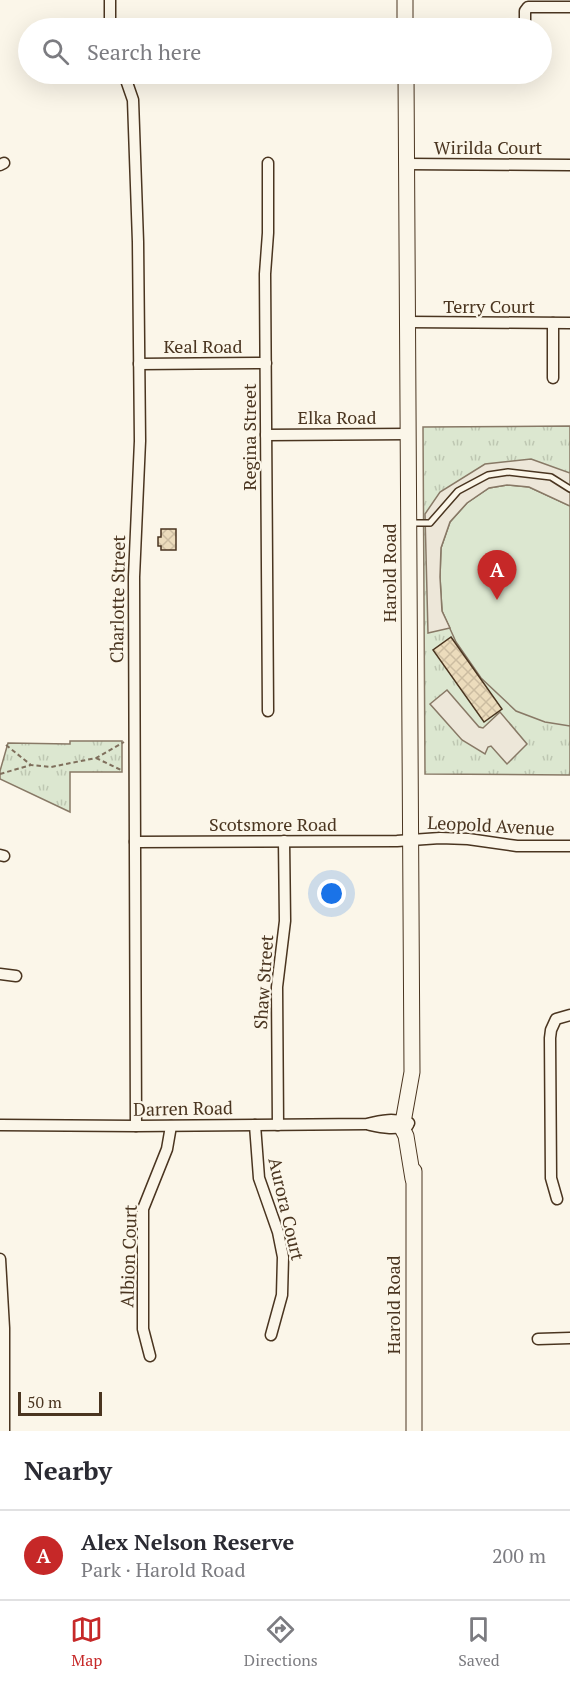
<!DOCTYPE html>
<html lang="en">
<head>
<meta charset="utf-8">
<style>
  body { margin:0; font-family:"PT Serif",serif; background:#f7f7f7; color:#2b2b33 }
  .scale { position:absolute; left:18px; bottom:15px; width:84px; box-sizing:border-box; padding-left:6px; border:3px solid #4a3520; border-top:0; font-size:16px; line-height:21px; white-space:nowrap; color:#4a3520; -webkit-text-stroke:4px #fbf6e9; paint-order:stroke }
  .you { position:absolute; left:332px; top:894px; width:21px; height:21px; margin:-15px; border:4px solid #fff; border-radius:50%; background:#1a73e8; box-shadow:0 0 0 9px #1a73e833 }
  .badge { display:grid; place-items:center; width:39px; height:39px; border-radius:50%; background:#c62828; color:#fff; font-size:20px; font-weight:700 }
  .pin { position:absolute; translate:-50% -50px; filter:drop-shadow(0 2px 3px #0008) }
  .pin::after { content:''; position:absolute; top:32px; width:21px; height:18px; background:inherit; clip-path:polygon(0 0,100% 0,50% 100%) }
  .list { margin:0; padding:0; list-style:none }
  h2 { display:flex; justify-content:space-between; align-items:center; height:78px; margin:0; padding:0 24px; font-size:26px }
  h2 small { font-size:20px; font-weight:400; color:#7c7c81 }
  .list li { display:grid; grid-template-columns:39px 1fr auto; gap:18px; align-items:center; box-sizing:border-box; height:90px; padding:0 24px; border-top:2px solid #e1e1e2 }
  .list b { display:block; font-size:22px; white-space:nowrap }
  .list p { margin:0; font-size:20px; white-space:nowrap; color:#7c7c81 }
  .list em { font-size:20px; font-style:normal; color:#7c7c81 }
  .icon { flex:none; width:33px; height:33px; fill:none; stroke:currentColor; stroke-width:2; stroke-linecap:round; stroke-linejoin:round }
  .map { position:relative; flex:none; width:570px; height:1431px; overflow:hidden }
  .search { position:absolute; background:#fff; box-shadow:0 6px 24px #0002; left:18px; right:18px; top:18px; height:66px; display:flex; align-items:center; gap:15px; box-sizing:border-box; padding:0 21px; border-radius:33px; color:#7c7c81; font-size:22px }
  .sheet { height:168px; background:#fff }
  nav { display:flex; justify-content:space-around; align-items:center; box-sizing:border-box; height:84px; border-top:2px solid #e1e1e2; background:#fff; font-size:16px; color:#7c7c81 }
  nav a { display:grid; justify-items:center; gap:3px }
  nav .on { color:#c62828 }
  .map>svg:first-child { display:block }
  .park { fill:url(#park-tufts); stroke:#887966; stroke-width:1.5 }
  .pitch { fill:#dce7d0; stroke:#887966; stroke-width:1.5 }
  .parking { fill:#ede7d9; stroke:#887966; stroke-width:1.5 }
  .building { fill:url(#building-cross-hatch); stroke:#4a3520; stroke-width:1.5 }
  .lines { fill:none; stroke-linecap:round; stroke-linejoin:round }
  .lane-casing { stroke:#4a3520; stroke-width:8 }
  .street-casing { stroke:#4a3520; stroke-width:13 }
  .secondary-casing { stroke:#4a3520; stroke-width:17 }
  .path { stroke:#7f6f5c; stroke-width:2; stroke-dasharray:4.5 3; stroke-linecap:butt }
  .lane { stroke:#fbf6e9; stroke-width:5 }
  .street { stroke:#fbf6e9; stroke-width:10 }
  .secondary { stroke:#fbf6e9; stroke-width:15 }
  .labels { text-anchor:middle; stroke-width:4.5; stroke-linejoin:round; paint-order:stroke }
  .street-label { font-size:18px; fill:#4a3520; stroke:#fbf6e9 }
</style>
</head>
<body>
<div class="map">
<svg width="570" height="1431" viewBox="0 0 570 1431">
  <defs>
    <pattern id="park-tufts" width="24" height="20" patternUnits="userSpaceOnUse" patternTransform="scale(1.5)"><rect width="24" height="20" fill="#dce7d0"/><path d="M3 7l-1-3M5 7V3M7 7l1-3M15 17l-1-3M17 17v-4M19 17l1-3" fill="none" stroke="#bec7b2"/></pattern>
    <pattern id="building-cross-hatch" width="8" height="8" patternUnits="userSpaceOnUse" patternTransform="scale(1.5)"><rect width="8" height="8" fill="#ecdcbc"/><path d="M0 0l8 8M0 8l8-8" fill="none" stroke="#ccbda1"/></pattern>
  </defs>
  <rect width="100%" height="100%" fill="#fbf6e9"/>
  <g class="park">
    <polygon points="570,426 570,775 425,774 423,427"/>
    <polygon points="70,741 122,741 122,772 70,772 70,812 0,779 0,771 8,743 70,744"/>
  </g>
  <polygon class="pitch" points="507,485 529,487 570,506 570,726 545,722 516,711 481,678 456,642 442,611 440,577 441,548 450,522 467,503 489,488"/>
  <g class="parking">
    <polygon points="531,459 570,473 570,506 529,487 507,485 489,488 467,503 450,522 441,548 440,577 442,611 450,628 428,633 425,514 440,492 485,464"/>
    <polygon points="447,690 479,727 483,728 500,712 527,744 507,764 491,746 488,747 485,754 462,740 430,704"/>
  </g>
  <g class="building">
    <polygon points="161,529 176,529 176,550 161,550 161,546 158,546 158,537 161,537"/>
    <polygon points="451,637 502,709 484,722 433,650"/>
  </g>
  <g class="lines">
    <g class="lane-casing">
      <polyline id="lane" points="411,523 430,523 458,491 488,475 508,472 551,477 570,489"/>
    </g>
    <g class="street-casing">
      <g id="street">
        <polyline points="110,28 110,0"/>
        <polyline points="525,28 525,11 528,7 570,7"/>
        <polyline points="124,74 133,100 138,242 140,441 134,577 136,1126"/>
        <polyline points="406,164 570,165"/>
        <polyline points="0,165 4,163"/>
        <polyline points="407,322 570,323"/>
        <polyline points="139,364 266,363"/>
        <polyline points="553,378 553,323"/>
        <polyline points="266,435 408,434"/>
        <polyline points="268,711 265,274 268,233 268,163"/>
        <polyline points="135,842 397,841 440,838 468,839 517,846 570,846"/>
        <polyline points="0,855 4,856"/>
        <polyline points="0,974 16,976"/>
        <path d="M0,1125L136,1126L367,1124C382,1120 394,1118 409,1123"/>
        <polyline points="255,1125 259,1178 278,1232 283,1257 282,1295 271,1335"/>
        <polyline points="278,1125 277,987 285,921 284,841"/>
        <path d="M370,1125C383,1128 396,1130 408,1125"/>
        <polyline points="557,1199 551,1178 550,1038 551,1030 556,1019 570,1015"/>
        <polyline points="0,1259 4,1328 4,1431"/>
        <polyline points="538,1339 570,1338"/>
        <polyline points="150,1356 143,1329 143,1209 167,1149 171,1126"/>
      </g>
    </g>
    <g class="secondary-casing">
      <g id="secondary">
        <polyline points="405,0 405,28"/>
        <polyline points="406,74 412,1072 402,1128 406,1136 413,1179"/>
        <polyline points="414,1171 414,1431"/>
      </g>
    </g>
    <g class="path">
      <polyline points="222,27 224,28"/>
      <polyline points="6,745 31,765 51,767 96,758 124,742"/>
      <polyline points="96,758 123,771"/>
      <polyline points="0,774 31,765"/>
    </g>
    <use href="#lane" class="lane"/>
    <use href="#street" class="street"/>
    <use href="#secondary" class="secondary"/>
  </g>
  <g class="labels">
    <g class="street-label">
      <text x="488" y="154">Wirilda Court</text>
      <text x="489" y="313">Terry Court</text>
      <text x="203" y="353">Keal Road</text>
      <text x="337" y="424">Elka Road</text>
      <text transform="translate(250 437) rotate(-90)" y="6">Regina Street</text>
      <text transform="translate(390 573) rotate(-90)" y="6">Harold Road</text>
      <text transform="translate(118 599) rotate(-89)" y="6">Charlotte Street</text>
      <text x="273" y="831">Scotsmore Road</text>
      <text transform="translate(491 826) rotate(3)" y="6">Leopold Avenue</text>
      <text transform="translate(264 982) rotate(-86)" y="6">Shaw Street</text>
      <text transform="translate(183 1109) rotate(-1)" y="6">Darren Road</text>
      <text transform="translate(286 1209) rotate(77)" y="6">Aurora Court</text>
      <text transform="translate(129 1256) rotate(-88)" y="6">Albion Court</text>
      <text transform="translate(394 1305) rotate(-90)" y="6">Harold Road</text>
    </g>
  </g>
</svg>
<div class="scale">50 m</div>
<div class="you"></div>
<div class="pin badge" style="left:497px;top:600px">A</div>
<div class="search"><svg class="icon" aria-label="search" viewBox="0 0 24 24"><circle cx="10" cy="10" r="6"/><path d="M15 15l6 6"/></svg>Search here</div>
</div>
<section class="sheet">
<h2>Nearby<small></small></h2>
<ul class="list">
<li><span class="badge">A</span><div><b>Alex Nelson Reserve</b><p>Park · Harold Road</p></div><em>200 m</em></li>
</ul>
</section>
<nav>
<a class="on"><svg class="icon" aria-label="map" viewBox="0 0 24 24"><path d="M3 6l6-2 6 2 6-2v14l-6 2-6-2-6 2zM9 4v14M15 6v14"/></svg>Map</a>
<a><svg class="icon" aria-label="directions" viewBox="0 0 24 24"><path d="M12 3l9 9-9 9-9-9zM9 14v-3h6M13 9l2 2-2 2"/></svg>Directions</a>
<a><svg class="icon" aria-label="saved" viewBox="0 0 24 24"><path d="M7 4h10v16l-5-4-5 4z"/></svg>Saved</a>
</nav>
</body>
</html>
